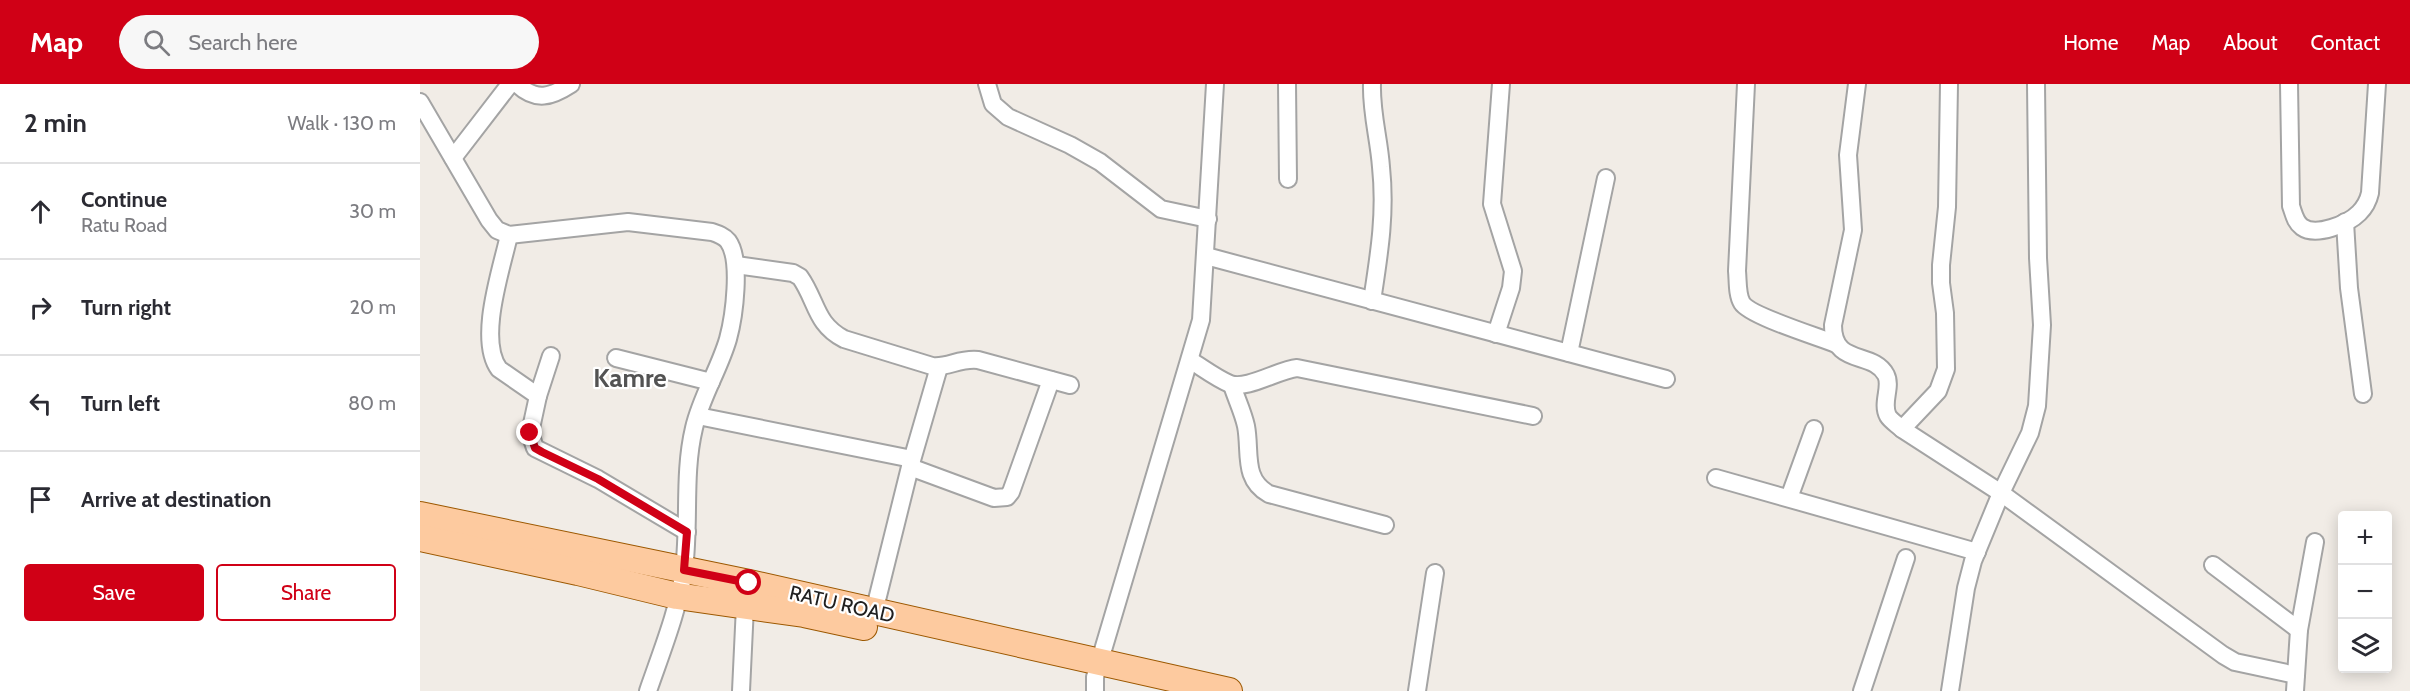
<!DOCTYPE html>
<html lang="en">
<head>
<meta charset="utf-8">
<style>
  body { margin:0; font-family:Cabin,sans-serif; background:#f7f7f7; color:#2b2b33 }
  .controls { position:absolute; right:18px; bottom:18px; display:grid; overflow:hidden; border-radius:6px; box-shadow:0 3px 15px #0003 }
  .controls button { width:54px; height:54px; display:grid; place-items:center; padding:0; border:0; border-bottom:2px solid #e1e1e2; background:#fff; color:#2b2b33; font:30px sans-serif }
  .stop { position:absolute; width:18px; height:18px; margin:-14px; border:4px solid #d00016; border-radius:50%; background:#fff }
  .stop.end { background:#d00016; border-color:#fff; box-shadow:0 2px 6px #0008 }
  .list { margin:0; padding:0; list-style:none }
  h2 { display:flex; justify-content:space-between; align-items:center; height:78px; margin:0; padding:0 24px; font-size:26px }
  h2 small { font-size:20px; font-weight:400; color:#7c7c81 }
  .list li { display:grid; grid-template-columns:39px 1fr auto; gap:18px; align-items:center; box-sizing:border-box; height:96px; padding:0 24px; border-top:2px solid #e1e1e2 }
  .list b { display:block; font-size:22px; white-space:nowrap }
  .list p { margin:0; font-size:20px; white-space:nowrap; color:#7c7c81 }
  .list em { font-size:20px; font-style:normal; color:#7c7c81 }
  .actions { display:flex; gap:12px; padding:18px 24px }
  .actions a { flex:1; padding:14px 0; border:2px solid #d00016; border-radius:6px; text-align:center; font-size:21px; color:#d00016 }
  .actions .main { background:#d00016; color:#fff }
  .icon { flex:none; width:33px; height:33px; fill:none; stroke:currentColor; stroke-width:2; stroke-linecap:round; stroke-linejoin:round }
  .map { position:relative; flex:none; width:1990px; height:607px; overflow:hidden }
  header { display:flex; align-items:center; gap:36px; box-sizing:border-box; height:84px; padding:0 30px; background:#d00016; color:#fff }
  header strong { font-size:28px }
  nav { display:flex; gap:33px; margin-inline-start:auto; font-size:21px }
  .search { width:420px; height:54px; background:#f7f7f7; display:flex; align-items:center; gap:15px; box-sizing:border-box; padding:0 21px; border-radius:33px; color:#7c7c81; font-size:22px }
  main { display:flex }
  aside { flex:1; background:#fff }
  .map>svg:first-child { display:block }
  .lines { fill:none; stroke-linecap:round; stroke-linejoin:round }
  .minor-casing { stroke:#a4a4a4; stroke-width:20 }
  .primary-casing { stroke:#9c5800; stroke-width:28 }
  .minor { stroke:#fff; stroke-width:16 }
  .primary { stroke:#fdca9f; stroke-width:26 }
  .route { stroke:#d00016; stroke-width:8 }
  .labels { text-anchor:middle; stroke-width:4.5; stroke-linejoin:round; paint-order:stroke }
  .street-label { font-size:20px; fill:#202020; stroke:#fff }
  .district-label { font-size:26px; font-weight:bold; fill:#535353; stroke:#fff }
</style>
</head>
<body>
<header>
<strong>Map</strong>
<div class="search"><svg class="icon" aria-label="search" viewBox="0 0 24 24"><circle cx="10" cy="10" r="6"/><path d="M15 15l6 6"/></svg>Search here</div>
<nav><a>Home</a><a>Map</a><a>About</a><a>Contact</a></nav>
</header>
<main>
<aside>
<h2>2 min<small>Walk · 130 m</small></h2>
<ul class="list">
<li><svg class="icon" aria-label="ahead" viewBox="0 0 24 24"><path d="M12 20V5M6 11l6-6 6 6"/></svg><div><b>Continue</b><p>Ratu Road</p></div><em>30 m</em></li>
<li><svg class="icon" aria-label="right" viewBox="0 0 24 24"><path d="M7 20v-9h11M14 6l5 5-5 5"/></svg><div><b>Turn right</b></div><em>20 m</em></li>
<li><svg class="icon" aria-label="left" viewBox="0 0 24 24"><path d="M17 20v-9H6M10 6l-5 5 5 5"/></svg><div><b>Turn left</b></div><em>80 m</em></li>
<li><svg class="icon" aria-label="arrive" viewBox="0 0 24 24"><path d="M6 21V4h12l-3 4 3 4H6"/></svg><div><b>Arrive at destination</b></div></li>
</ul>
<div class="actions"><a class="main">Save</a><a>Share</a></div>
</aside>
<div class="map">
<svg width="1990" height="607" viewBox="0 0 1990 607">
  <rect width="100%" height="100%" fill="#f1ece6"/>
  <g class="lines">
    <g class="minor-casing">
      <g id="minor">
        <path d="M97,0C116,18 131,13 151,0"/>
        <polyline points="567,0 573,20 588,33 650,61 680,78 741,125 788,135"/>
        <polyline points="867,0 868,95"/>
        <path d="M952,0C951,28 959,55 961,83C966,130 959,171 952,217"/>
        <path d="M1326,0L1317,187C1318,197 1317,211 1322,219C1330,232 1399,253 1416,260"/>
        <path d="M1437,0L1428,71L1433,146L1413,241C1413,283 1453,266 1466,291C1472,303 1461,319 1468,332C1471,337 1478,341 1482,345L1581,409L1803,571L1815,578L1876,591"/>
        <path d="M1869,0L1871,122C1874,130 1875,138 1882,143C1896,153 1928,140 1939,129C1945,123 1948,118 1950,109L1957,0"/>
        <path d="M0,18L69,136L77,146L89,151L208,138L292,148C298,150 304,152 308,157C322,176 314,233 308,255C299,286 281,313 274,344C263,390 270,438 264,485C259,525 241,569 228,607"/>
        <polyline points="33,74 90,0"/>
        <polyline points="1925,138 1929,204 1943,310"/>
        <path d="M89,151C82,184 57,255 79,285L118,312L110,349L115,364L178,395L267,448"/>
        <polyline points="786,172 1246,295"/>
        <path d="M316,181L373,189L380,193C397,217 395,240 424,255L512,282C528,284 539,274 558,276L650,301"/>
        <polyline points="1076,250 1091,204 1093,187 1072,120 1081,0"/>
        <polyline points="1149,269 1186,94"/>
        <polyline points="196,274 291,298"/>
        <path d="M770,276C783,284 796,294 810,300C827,306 858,286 877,284L1113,332"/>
        <path d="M812,301C816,314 823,328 826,342C831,368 822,395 849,410L965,441"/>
        <polyline points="118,312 131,272"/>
        <polyline points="278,332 492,375"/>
        <polyline points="1482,345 1518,307 1526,285 1525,229 1521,199 1521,181 1527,123 1529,0"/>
        <polyline points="490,383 574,414 587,413 591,408 631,296"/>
        <polyline points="1296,394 1557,468"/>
        <polyline points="1369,414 1394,345"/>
        <polyline points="1793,481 1879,546"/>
        <polyline points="454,528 490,383 519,283"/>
        <polyline points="321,607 325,522"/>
        <polyline points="675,607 675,593 781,236 795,0"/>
        <polyline points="997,607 1015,489"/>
        <polyline points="1442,607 1486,474"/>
        <polyline points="1530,607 1546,504 1553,477 1581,409 1610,349 1617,322 1622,241 1618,174 1616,0"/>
        <polyline points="1875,607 1879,546 1895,458"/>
      </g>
    </g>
    <g class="primary-casing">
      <g id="primary">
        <polyline points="0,431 329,499 809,607"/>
        <polyline points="0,454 158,488 257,512 384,530 444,543"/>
      </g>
    </g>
    <use href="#minor" class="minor"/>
    <use href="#primary" class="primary"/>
  </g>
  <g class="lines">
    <polyline class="route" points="110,349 115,364 122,368 178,395 267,448 264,486 329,499"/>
  </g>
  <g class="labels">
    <g class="street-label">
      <text transform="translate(422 520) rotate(13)" y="7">RATU ROAD</text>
    </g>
    <g class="district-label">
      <text x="210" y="303">Kamre</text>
    </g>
  </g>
</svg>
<div class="controls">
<button>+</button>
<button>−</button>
<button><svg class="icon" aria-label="layers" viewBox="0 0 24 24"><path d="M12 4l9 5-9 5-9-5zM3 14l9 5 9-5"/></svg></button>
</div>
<div class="stop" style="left:329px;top:499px"></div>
<div class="stop end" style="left:110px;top:349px"></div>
</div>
</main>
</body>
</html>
